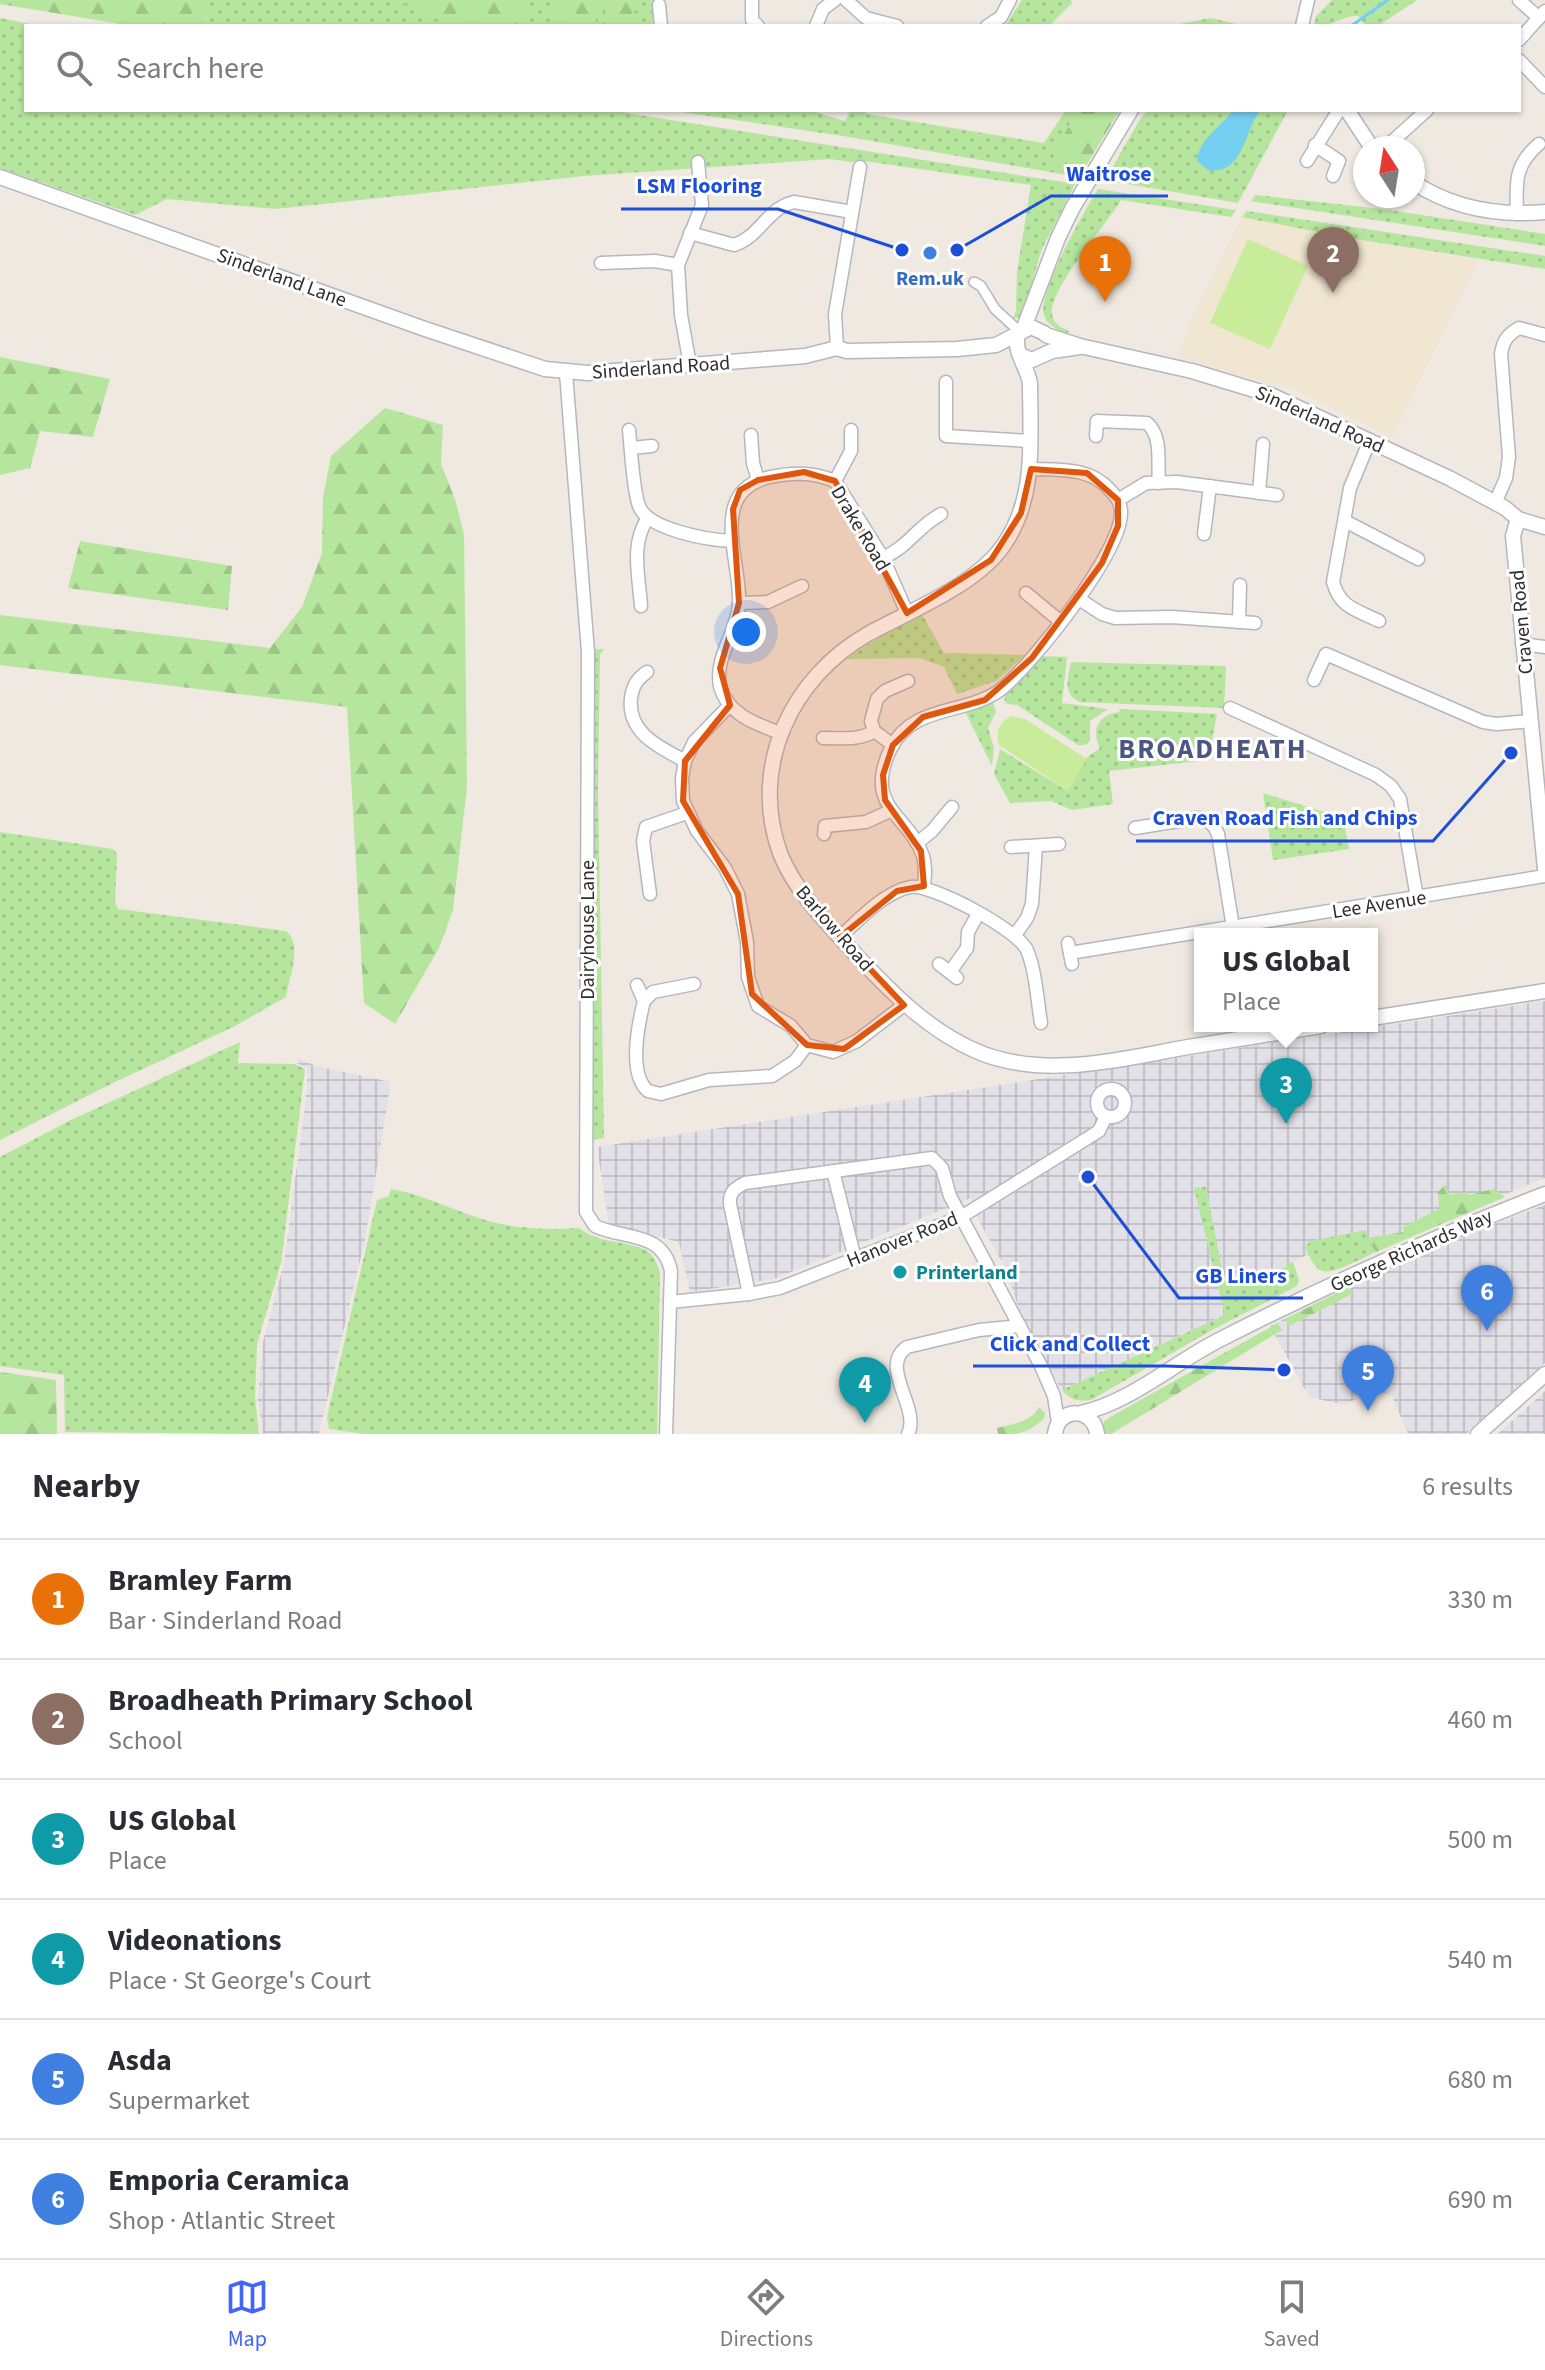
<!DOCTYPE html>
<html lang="en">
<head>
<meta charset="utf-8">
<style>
  body { margin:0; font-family:"Source Sans 3",sans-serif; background:#f2f2f3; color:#2b2b33 }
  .compass { position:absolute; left:1353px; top:136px; width:72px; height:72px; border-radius:50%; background:#fff; box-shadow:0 2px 6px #0004; rotate:348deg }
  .you { position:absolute; left:746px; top:632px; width:28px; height:28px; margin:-20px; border:6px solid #fff; border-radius:50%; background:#1a73e8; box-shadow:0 0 0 12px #1a73e833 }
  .badge { display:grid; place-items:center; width:52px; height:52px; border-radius:50%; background:#4264fb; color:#fff; font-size:26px; font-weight:700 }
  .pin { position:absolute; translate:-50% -66px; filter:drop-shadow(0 2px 4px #0008) }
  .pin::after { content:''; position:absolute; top:42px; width:28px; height:24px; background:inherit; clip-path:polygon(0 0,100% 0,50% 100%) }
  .popup { position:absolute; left:1194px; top:928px; width:184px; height:104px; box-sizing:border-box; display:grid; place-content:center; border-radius:0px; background:#fff; filter:drop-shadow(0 2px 6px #0005); font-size:26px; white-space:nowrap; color:#7c7c81 }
  .popup b { font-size:30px; color:#2b2b33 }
  .popup::after { content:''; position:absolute; left:50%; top:100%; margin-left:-16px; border:16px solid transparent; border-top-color:#fff }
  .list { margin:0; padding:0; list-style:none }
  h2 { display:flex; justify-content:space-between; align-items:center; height:104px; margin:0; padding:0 32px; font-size:34px }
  h2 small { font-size:26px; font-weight:400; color:#7c7c81 }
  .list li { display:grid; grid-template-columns:52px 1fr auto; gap:24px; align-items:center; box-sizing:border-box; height:120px; padding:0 32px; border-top:2px solid #e1e1e2 }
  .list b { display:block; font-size:30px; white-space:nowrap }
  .list p { margin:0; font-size:26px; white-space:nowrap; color:#7c7c81 }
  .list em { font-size:26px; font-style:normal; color:#7c7c81 }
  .icon { flex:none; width:44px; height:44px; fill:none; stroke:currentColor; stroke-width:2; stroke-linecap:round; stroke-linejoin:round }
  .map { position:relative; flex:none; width:1545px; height:1434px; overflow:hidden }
  .search { position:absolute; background:#fff; box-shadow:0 2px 6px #0004; left:24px; right:24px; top:24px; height:88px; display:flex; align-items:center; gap:20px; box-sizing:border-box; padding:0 28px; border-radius:0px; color:#7c7c81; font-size:30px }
  .sheet { height:824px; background:#fff }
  nav { display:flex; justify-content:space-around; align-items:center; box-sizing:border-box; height:112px; border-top:2px solid #e1e1e2; background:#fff; font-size:22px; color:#7c7c81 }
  nav a { display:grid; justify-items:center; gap:4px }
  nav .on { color:#4264fb }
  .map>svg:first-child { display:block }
  .industrial { fill:url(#industrial-grid) }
  .education { fill:#f0e6d1 }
  .green { fill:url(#green-dots) }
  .forest { fill:url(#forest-firs) }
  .pitch { fill:#c9ec9a }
  .water { fill:#75cff0 }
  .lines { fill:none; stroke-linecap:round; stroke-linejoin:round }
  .stream { stroke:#75cff0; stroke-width:3 }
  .pedestrian-casing { stroke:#b4b7c1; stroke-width:12 }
  .minor-casing { stroke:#b4b7c1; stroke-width:15 }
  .tertiary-casing { stroke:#b4b7c1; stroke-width:17 }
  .pedestrian { stroke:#fff; stroke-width:9 }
  .minor { stroke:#fff; stroke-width:12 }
  .tertiary { stroke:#fff; stroke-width:14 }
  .marked { fill:#df570e; fill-opacity:0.2; stroke:#df570e; stroke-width:6; stroke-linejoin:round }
  .shop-dot { fill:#3f7fe0; stroke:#fff; stroke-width:3 }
  .culture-dot { fill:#0f9aa8; stroke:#fff; stroke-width:3 }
  .labels { text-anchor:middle; stroke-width:6; stroke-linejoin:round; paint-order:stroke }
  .street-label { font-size:20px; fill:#2e2e2e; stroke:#fff }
  .shop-label { font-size:20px; font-weight:bold; fill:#366cbe; stroke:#fff }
  .culture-label { font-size:20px; font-weight:bold; fill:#0d838f; stroke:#fff; text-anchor:start }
  .district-label { font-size:28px; font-weight:bold; letter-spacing:2px; fill:#4d5680; stroke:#fff }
  .leader { fill:none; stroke:#1d4ed8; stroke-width:3 }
  .callout-dot { fill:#1d4ed8; stroke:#fff; stroke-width:3 }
  .callout-label { font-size:22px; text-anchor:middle; font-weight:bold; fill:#1d4ed8; stroke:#fff; stroke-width:6; stroke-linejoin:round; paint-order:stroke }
</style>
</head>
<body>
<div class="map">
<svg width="1545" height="1434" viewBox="0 0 1545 1434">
  <defs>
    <pattern id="industrial-grid" width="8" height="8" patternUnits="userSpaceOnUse" patternTransform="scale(2)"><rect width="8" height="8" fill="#e3e1e8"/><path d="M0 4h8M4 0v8" fill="none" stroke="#c3c1c7"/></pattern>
    <pattern id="green-dots" width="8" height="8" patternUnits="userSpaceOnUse" patternTransform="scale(2)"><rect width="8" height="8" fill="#b6e59e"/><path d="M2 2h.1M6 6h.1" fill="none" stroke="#9dc588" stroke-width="1.8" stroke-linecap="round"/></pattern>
    <pattern id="forest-firs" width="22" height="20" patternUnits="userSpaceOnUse" patternTransform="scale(2)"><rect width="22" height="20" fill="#b6e59e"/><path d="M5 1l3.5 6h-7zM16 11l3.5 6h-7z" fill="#9dc588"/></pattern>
  </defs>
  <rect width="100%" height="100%" fill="#efe9e1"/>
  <g class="industrial">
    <polygon points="1545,1001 1545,1178 1331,1266 1307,1255 1293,1262 1290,1285 1062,1390 1022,1321 1008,1273 979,1221 971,1198 774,1279 690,1292 679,1242 609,1225 597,1147"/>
    <polygon points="299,1059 316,1066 391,1082 365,1240 319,1434 263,1434 258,1398 263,1342 284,1263 306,1099 308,1069 297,1063"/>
    <polygon points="1545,1205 1545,1363 1466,1434 1408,1434 1392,1396 1374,1389 1345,1405 1309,1397 1270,1326 1377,1273 1472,1232"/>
    <polygon points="1545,1391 1545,1434 1497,1434 1501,1431"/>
  </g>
  <polygon class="education" points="1242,217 1478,260 1392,437 1279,382 1275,386 1178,357 1188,327"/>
  <g class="green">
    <polygon points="205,0 656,0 652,26 207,26"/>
    <polygon points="1022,0 1071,0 1072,3 1049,26 1005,26"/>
    <path d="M1332,0H1417L1378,26H1366L1358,16C1343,15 1334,26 1314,26L1316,16Z"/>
    <polygon points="0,18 40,26 26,26 26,110 608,110 1075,184 1041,251 1024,311 1020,318 1013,318 1016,311 1017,272 1031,185 864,161 852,162 830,159 584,176 276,209 167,199 135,215 0,168"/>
    <polygon points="1211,18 1244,26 1169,26"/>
    <polygon points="668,110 808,110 845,121 851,110 862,110 867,114 1044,143 1066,110 1078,110 1056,148 1052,164 1084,169 1079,177 843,136"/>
    <polygon points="1148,110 1288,110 1238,203 1105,180 1139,121"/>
    <path d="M1098,189L1236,210L1231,217L1121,200C1108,223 1048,290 1052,314C1053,324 1062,328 1069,331L1067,334C1058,330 1048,326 1044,315C1037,293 1085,210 1098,189Z"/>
    <polygon points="1255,195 1382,209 1545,234 1545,246 1251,201"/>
    <polygon points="1247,211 1545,256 1545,269 1349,238 1242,217"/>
    <polygon points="920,611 944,653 1025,655 996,681 957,694 944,667 920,658 846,659"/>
    <polygon points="594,649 604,649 600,655 598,790 604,1138 590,1140"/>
    <polygon points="1039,656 1067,657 1062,703 1108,709 1090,721 1090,741 1085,745 1078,745 1017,705 1007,704 1004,699 1006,692"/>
    <path d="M1071,662L1226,666L1224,708L1080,702C1062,694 1068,679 1071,662Z"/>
    <polygon points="988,703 993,703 996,712 988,728 994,748 992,766 964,709"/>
    <path d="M1120,709L1217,714L1208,760L1109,771L1113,804L1072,810L1051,801L1010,803L994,774L1000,749L1071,793L1068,791L1087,757L1100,748C1091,731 1098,714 1119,712Z"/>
    <polygon points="1263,793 1343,818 1349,849 1273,860"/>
    <path d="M0,832L113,849L117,854L115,901L118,909L286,931C303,944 289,978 286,997L233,1027L113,1083L0,1140Z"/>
    <polygon points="240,1042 238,1063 294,1064 305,1069 281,1263 257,1344 255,1398 259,1434 65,1432 64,1375 0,1366 0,1157 71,1120"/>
    <path d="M1206,1187L1223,1274L1230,1278L1286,1268V1264L1293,1262L1299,1280L1297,1286L1212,1330L1091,1400C1077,1402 1071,1400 1062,1390L1225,1315L1194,1188Z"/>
    <path d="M391,1189C427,1195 458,1213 492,1222C520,1229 551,1230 579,1228C603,1246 626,1239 647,1251C655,1256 658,1266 660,1274L657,1434H364L329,1429L327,1417L377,1200L389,1196Z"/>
    <path d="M1366,1230L1367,1238L1376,1252C1364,1257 1330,1277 1320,1270C1313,1266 1309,1255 1305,1248L1310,1241Z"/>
  </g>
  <g class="forest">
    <polygon points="0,0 205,0 207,26 133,26 0,4"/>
    <polygon points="383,0 528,0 524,26 450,25 399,2"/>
    <polygon points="555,0 599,0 600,7 594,26 548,26"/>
    <polygon points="606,0 633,0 633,26 600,26 605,14"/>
    <polygon points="1078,110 1120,110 1084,169 1052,165 1056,148"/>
    <polygon points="0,357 110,379 93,437 40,431 30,468 0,475"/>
    <polygon points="385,408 443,425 441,464 455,499 464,534 467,787 453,910 439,948 395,1024 364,1003 347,707 0,665 0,615 270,648 302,607 322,553 323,498 331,456"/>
    <polygon points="80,541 232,566 228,610 68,588"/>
    <polygon points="1446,1184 1449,1195 1467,1192 1468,1195 1494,1189 1505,1197 1376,1252 1367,1238 1404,1232 1403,1227 1439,1209 1438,1192"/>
    <polygon points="1349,1287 1352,1294 1289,1326 1285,1319"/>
    <polygon points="1278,1323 1282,1330 1111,1434 1101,1434 1104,1421 1112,1416"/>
    <polygon points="0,1372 56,1380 57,1434 0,1434"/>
    <path d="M1039,1407L1045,1413L1044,1419C1025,1434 1021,1434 998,1434L997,1428C1012,1424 1032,1422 1039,1407Z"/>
  </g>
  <g class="pitch">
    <polygon points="1248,239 1308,266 1270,349 1210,323"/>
    <path d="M1012,716L1025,719L1087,759L1068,791L999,745C995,731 999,722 1012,716Z"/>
  </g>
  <path class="water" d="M1233,110H1261C1244,129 1244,176 1208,170L1197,161C1199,138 1221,128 1233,110Z"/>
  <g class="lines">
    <polyline class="stream" points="1351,26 1388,0"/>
    <g class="pedestrian-casing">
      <polyline id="pedestrian" points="974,282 981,286 995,309 1020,332"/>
    </g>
    <g class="minor-casing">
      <g id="minor">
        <polyline points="752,0 752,20 758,26"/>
        <polyline points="846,0 866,18 897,26"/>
        <polyline points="1519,0 1539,18"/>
        <polyline points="659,5 661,26"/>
        <polyline points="816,26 823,9 835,0"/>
        <polyline points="987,26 1001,17 1010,0"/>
        <polyline points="1302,26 1308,0"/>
        <polyline points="1519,40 1545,11"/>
        <polyline points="1519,60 1545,87"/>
        <polyline points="1315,145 1339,161 1333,176"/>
        <polyline points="1385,148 1427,110"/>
        <polyline points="1307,161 1339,110"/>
        <path d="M1517,214C1516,183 1514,165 1539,144"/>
        <path d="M690,233L734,245C760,237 767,208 794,202L852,212"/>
        <polyline points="601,263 655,261 678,265"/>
        <polyline points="837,348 835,314 860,167"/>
        <polyline points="690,365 681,315 678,265 702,205 698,162"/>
        <path d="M566,373L588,652L586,1212L595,1226C625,1240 663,1231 671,1271L666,1434"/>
        <polyline points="946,382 946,436 1030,441"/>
        <path d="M629,430C631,448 633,491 639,506C648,530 709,540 732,541"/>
        <polyline points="751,435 753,463 758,480"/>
        <path d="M1096,436L1097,421L1147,423C1163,437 1157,463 1159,483"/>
        <path d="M1370,440L1350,488L1333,582C1340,608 1357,610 1379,621"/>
        <polyline points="631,448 652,446"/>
        <polyline points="835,481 851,451 851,430"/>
        <polyline points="1259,493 1263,444"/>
        <polyline points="1118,500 1146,483 1177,482 1277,495"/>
        <path d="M1495,503L1506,478L1509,457L1501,354C1503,341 1507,335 1519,328L1545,335"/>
        <polyline points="1345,521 1418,559"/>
        <polyline points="1204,534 1210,486"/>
        <path d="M883,558C909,546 916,528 941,514"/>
        <polyline points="1026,593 1061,622"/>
        <polyline points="1079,599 1102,614 1115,618 1172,617 1255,623"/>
        <polyline points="739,603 768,602 802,586"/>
        <path d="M641,606C639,577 630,543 648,518"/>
        <polyline points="1239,622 1240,585"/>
        <polyline points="1522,644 1545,647"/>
        <path d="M647,672C637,679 633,685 631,698C627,733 659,747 685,761"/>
        <polyline points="1314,680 1326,654 1483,722 1497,724 1530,721"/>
        <polyline points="730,705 694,742 685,761 682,778 683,801 697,831 725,868 738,894 747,942 748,977 758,1006 791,1026 807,1045 833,1052 857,1041 904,1005"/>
        <polyline points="1230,708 1376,775 1391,786 1400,799 1417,898"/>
        <path d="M780,733C756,724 727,714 720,686C714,657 738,631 739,603C741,559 707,491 770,477C794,472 812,472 835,481L883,558L907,613"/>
        <path d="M823,738C839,738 860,741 874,731"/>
        <polyline points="893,745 874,731 871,721 877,699 885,691 908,681"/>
        <path d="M1135,828L1197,818C1207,818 1214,824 1218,834L1234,934"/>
        <polyline points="824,834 825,826 866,822 890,811"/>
        <polyline points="917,843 932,831 952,807"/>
        <polyline points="1011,847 1059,844"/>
        <path d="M924,886C925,876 926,866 923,856C909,814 862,808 891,748C913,704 966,715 1000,690C1032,665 1123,551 1121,511C1121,503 1115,495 1110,490C1090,467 1060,470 1031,469"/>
        <polyline points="650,894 643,841 646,827 687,813"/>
        <polyline points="1015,935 1027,918 1032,904 1036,846"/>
        <path d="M840,937C860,919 883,893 910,887C931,883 1018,930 1027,950C1036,972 1037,999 1041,1023"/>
        <polyline points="1068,943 1072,964"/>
        <polyline points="1070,953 1545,876"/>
        <polyline points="939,964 957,978"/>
        <polyline points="950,972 967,948 968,932 978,914"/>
        <path d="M694,984L653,992L644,1001C638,1025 628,1074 648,1091L661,1094L709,1080L772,1076L795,1061L807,1045"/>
        <polyline points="637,985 644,1001"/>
        <circle cx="1111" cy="1103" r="14"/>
        <polyline points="833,1171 855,1259"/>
        <path d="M749,1294L730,1204C729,1192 735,1188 745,1183L932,1158L942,1168L950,1196L1041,1366L1054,1396L1058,1422"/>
        <polyline points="670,1302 749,1294 780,1288 961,1217 1099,1131 1106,1116"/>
        <path d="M908,1434C921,1408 878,1367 907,1347L979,1330L1020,1326"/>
      </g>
    </g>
    <g class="tertiary-casing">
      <g id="tertiary">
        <polyline points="1347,110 1372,148"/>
        <polyline points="0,177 425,329 545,369 588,373 805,356 837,348 847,351 957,349 996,345 1031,327 1044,333"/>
        <path d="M1413,182C1452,208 1499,216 1545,212"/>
        <polyline points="1023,330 1058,238 1072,209 1131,110"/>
        <path d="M1018,335C1013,351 1027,366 1030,383C1030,438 1037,495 1005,543C978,585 911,610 868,634C791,678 749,767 780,853C795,892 830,926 857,956C893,994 928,1030 976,1051C1043,1080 1120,1059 1188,1047C1232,1040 1277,1033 1321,1026"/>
        <polyline points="1046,335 1080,346 1192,371 1271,395 1449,478 1505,508 1518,519 1545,527"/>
        <polyline points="1020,355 1032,360 1052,351 1080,347"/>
        <polyline points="1518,519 1513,536 1545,869"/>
        <polyline points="1372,1018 1545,991"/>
        <path d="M1081,1413C1131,1402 1175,1362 1221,1339C1327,1285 1434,1237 1545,1194"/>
        <path d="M1055,1434C1058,1406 1094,1407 1097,1434"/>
        <polyline points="1478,1434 1545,1374"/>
      </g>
    </g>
    <use href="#pedestrian" class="pedestrian"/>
    <use href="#minor" class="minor"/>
    <use href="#tertiary" class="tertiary"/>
  </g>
  <path class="marked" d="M1031,469L1087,473L1118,500V526L1102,563L1032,658L985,700L923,717L893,745L883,775L885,800L921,851L924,886L897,891L840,937L904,1005L844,1049L807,1045L752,994L738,894L683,801L685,761L730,705L720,668L739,603L733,509L740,490L758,480L804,472L835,481L907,613L991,560L1021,513Z"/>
  <circle class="shop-dot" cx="930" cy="253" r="8"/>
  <circle class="culture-dot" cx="900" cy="1272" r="8"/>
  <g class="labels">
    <g class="street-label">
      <text transform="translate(282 277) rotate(20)" y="7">Sinderland Lane</text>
      <text transform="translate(661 367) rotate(-4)" y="7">Sinderland Road</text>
      <text transform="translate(1320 419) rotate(24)" y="7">Sinderland Road</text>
      <text transform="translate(861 528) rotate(59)" y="7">Drake Road</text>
      <text transform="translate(1521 622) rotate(-95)" y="7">Craven Road</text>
      <text transform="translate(1379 904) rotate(-9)" y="7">Lee Avenue</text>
      <text transform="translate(835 928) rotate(49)" y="7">Barlow Road</text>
      <text transform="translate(587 930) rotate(-90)" y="7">Dairyhouse Lane</text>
      <text transform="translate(902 1239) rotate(-22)" y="7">Hanover Road</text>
      <text transform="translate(1411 1250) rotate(-24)" y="7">George Richards Way</text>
    </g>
    <g class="shop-label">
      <text x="930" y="285">Rem.uk</text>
    </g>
    <g class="culture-label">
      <text x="916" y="1279">Printerland</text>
    </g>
    <g class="district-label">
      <text x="1213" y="758">BROADHEATH</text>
    </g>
  </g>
  <path class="leader" d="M957 250L1051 196H1168M902 250L778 209H621M1511 753L1433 841H1136M1088 1177L1179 1298H1303M1284 1370L1166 1366H973"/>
  <g class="callout-dot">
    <circle cx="957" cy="250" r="8"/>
    <circle cx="902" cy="250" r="8"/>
    <circle cx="1511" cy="753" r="8"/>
    <circle cx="1088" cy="1177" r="8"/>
    <circle cx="1284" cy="1370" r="8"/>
  </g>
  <g class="callout-label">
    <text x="1109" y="181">Waitrose</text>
    <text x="699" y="193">LSM Flooring</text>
    <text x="1285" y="825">Craven Road Fish and Chips</text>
    <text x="1241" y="1283">GB Liners</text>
    <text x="1070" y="1351">Click and Collect</text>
  </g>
</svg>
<svg class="compass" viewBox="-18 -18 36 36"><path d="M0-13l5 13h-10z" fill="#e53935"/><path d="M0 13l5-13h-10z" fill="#7c7c81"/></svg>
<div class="you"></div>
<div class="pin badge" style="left:1105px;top:302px;background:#e8710a">1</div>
<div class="pin badge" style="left:1333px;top:293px;background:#8d6e63">2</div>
<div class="pin badge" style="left:1286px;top:1124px;background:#0f9aa8">3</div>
<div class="popup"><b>US Global</b>Place</div>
<div class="pin badge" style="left:865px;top:1423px;background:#0f9aa8">4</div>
<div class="pin badge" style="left:1368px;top:1411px;background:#3f7fe0">5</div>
<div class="pin badge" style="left:1487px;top:1331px;background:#3f7fe0">6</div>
<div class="search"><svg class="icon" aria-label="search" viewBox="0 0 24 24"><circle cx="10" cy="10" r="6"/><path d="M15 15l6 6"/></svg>Search here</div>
</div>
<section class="sheet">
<h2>Nearby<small>6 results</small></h2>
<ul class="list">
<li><span class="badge" style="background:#e8710a">1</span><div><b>Bramley Farm</b><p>Bar · Sinderland Road</p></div><em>330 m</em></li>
<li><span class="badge" style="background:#8d6e63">2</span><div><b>Broadheath Primary School</b><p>School</p></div><em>460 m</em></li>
<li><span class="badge" style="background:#0f9aa8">3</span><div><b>US Global</b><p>Place</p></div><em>500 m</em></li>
<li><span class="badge" style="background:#0f9aa8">4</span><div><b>Videonations</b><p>Place · St George's Court</p></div><em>540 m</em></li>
<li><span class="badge" style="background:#3f7fe0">5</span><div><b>Asda</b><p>Supermarket</p></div><em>680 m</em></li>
<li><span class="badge" style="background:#3f7fe0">6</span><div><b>Emporia Ceramica</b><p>Shop · Atlantic Street</p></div><em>690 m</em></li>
</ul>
</section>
<nav>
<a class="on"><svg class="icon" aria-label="map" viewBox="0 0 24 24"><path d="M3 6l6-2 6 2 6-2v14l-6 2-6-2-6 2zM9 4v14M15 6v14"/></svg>Map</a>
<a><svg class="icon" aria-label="directions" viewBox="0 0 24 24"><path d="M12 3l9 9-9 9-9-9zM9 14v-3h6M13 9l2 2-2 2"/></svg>Directions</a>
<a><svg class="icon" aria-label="saved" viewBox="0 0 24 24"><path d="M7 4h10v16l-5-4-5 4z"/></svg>Saved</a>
</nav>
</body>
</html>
